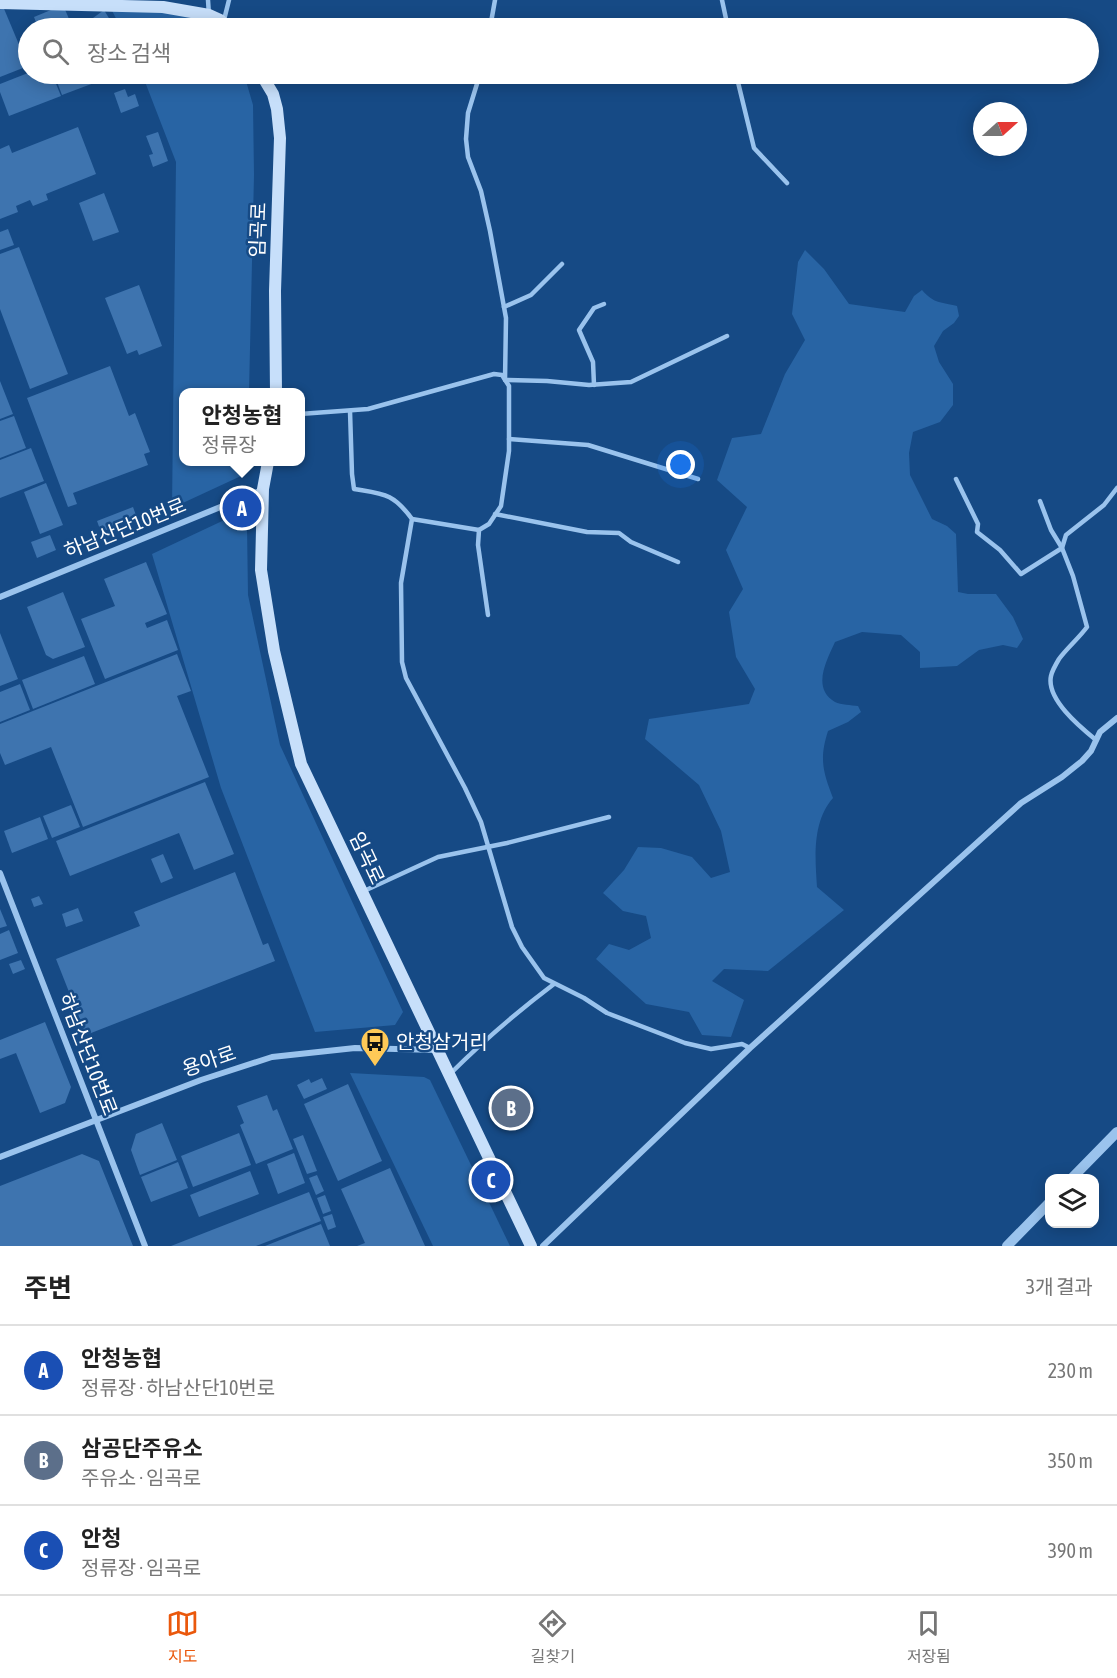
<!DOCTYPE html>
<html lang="ko">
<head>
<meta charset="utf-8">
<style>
  body { margin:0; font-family:"Asap Condensed","Noto Sans KR",sans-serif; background:#f2f2f2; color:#222 }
  .controls { position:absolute; right:18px; bottom:18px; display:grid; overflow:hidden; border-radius:12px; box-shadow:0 3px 15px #0003 }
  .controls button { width:54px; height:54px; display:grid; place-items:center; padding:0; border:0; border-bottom:2px solid #e0e0e0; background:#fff; color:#222; font:30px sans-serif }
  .compass { position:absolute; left:973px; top:102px; width:54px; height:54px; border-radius:50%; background:#fff; box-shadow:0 3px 15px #0003; rotate:69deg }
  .you { position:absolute; left:681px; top:465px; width:21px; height:21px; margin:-15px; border:4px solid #fff; border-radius:50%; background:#1a73e8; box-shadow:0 0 0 9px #1a73e833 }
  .badge { display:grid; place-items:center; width:39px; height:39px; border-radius:50%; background:#ea580c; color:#fff; font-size:20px; font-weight:700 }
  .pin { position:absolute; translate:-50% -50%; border:3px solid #fff; box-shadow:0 2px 6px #0006 }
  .popup { position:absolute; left:179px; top:388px; width:126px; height:78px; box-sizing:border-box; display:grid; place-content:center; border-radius:12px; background:#fff; filter:drop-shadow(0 2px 4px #0005); font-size:20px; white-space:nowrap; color:#767676 }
  .popup b { font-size:22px; color:#222 }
  .popup::after { content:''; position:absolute; left:50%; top:100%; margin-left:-12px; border:12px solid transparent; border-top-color:#fff }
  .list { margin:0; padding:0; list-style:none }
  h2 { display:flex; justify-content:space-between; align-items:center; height:78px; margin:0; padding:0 24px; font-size:26px }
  h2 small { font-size:20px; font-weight:400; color:#767676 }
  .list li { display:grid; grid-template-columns:39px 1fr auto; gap:18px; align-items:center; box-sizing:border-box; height:90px; padding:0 24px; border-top:2px solid #e0e0e0 }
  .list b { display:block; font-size:22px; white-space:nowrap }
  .list p { margin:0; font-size:20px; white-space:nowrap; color:#767676 }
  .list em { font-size:20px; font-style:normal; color:#767676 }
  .icon { flex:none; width:33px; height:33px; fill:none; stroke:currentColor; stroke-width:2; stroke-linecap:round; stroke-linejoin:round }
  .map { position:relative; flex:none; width:1117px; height:1246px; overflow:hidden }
  .search { position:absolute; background:#fff; box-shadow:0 3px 15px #0003; left:18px; right:18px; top:18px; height:66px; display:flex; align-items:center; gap:15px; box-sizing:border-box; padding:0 21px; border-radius:33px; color:#767676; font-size:22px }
  .sheet { height:348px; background:#fff }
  nav { display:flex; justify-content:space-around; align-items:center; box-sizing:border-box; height:84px; border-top:2px solid #e0e0e0; background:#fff; font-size:16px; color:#767676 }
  nav a { display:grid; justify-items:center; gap:3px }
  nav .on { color:#ea580c }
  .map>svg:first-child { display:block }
  .green { fill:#2864a4 }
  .building { fill:#3e74af }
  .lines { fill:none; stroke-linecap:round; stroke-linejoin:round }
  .service { stroke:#9ac3ed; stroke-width:4.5 }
  .minor { stroke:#9ac3ed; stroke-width:6 }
  .tertiary { stroke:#9ac3ed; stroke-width:10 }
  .secondary { stroke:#c7dffa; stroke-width:12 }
  .labels { text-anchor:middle; stroke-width:5; stroke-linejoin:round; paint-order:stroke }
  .street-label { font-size:20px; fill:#fff; stroke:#164a85 }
  .poi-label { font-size:20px; fill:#fff; stroke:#164a85; text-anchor:start }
</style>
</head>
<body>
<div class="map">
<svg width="1117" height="1246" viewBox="0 0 1117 1246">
  <rect width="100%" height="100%" fill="#164a85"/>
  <g class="green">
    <polygon points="108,3 186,14 207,28 121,28"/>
    <polygon points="142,74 241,74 246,81 253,105 254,175 249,392 184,392 184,462 249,462 249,467 241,476 172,508 176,162"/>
    <path d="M805,250L824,269L849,304L905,312L914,296L922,290C934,304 941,302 957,306L959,316L954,323L943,331L934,346L939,362L953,384V405L940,422L913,432L909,453L910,475L932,519L947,526L956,534L958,592L968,594H996L1013,617L1023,639L1017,648L1003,645L979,650L957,666L920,668V652L901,635L862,632L835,642C827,660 811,688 835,702C841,705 851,705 858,706L861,712L848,722L828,731C819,759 823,772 833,798C812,822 815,857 817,887L844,910L768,971L724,969L712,981L744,1000L731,1037L702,1035L689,1012L646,1004L596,959L609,944L629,950L651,938L646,916L623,911L603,893L624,870L638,847L661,848L692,857L711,878L730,872L721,831L699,785L645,739L649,719L749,704L755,689L736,657L729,612L743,589L726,550L747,507L717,480L732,438L761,434L785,374L805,340L792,314L798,262Z"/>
    <polygon points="235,515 243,518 247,526 248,595 280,745 403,1012 395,1025 315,1032 221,788 152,554"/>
    <polygon points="350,1073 424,1077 430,1080 510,1246 433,1246"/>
  </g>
  <g class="building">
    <polygon points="2,4 28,66 0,77 0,5"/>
    <polygon points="63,5 73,28 38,28 34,17"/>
    <polygon points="104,10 115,28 100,28 93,18"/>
    <polygon points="28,73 52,74 61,96 9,116 0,92 0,84"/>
    <polygon points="54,74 118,74 62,95"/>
    <polygon points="125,89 128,97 135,94 139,106 121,113 114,93"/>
    <polygon points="78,127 96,174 46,194 48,200 33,206 30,200 16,206 18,212 0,219 0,149 9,145 12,153"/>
    <polygon points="158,132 168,161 153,167 149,155 153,154 146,136"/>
    <polygon points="104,193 119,232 93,241 79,203"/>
    <polygon points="8,229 14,245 0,250 0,232"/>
    <polygon points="19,247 68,374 30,389 0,309 0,254"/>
    <polygon points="139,285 162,346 139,355 137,350 127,354 105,298"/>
    <polygon points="110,366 129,416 135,413 150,452 144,454 148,465 73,493 77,504 68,507 27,398"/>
    <polygon points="0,381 13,414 0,419"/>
    <polygon points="14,416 26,448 0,458 0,421"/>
    <polygon points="31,448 44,481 0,498 0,460"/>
    <polygon points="46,483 63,525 40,534 24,492"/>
    <polygon points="133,507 137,518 101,532 97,521"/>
    <polygon points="50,535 56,550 37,558 31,542"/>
    <polygon points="146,562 167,614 145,623 147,628 167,620 178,650 105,679 81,619 115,606 104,579"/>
    <polygon points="63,592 85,647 53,659 46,655 27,607"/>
    <polygon points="0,633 18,679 0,686"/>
    <polygon points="177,654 191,691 177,696 209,777 83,827 51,747 5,765 0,753 0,724"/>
    <polygon points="84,656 95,684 33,709 22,680"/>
    <polygon points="20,684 30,710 0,722 0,692"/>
    <polygon points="205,782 234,854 194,870 179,833 70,876 56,841"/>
    <polygon points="71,805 80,827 52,838 43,816"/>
    <polygon points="40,817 48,839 12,853 4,831"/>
    <polygon points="163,854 173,878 161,883 151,859"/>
    <polygon points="235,872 263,945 268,943 275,961 86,1035 56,959 140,926 134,912"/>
    <polygon points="39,896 43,904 34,907 31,899"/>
    <polygon points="78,908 83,921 66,927 62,914"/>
    <polygon points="0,909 7,926 0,928"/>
    <polygon points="9,930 18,953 0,960 0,934"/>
    <polygon points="21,960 25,969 13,974 9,964"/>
    <polygon points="45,1022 71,1087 65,1103 40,1113 16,1053 0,1059 0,1040"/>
    <polygon points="322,1078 327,1089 304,1099 297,1085 309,1079 311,1083"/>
    <polygon points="348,1084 382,1161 338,1181 304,1104"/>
    <polygon points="507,1091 516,1114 501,1119 493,1096"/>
    <polygon points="267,1095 273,1111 277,1109 293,1149 256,1164 240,1125 244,1123 237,1106"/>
    <polygon points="162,1123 177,1160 140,1175 131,1150 136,1134"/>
    <polygon points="239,1133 251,1165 193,1187 181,1156"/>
    <polygon points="303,1135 317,1171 307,1174 293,1139"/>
    <polygon points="294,1153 305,1183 278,1194 267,1164"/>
    <polygon points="82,1154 99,1161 133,1246 0,1246 0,1186"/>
    <polygon points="178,1162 188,1188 151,1202 141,1177"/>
    <polygon points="390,1168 425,1246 357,1246 365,1243 341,1189"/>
    <polygon points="250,1171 259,1194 199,1217 190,1195"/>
    <polygon points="317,1175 324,1191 316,1195 309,1178"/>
    <polygon points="309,1192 321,1221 256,1246 171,1246"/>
    <polygon points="325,1195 331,1211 323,1214 317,1198"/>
    <polygon points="332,1214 336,1227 328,1230 323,1217"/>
    <polygon points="321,1224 330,1246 265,1246"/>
  </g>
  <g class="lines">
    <g class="service">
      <polyline points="208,0 209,15"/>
      <polyline points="722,0 728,28"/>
      <polyline points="224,20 229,0"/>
      <polyline points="490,28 495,0"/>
      <polyline points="480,74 468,113 466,139 468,157 481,191 490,231 506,318 505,380 547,381 589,385 631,382 727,336"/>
      <polyline points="736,74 754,148 787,183"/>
      <polyline points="504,307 531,295 562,264"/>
      <polyline points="594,385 593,362 579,330 594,308 604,304"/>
      <path d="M350,411L352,474L354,489C384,494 393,493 412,519L401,583L402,662L406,678L465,788L481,822L512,927L522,947L544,978L584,998L607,1013L685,1043L711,1049L742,1044L750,1048"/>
      <polyline points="300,414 368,409 494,374 502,375 509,386 509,451 501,506 489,524 479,530 478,545 488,615"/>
      <polyline points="509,439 588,445 698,479"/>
      <polyline points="956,479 978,524 977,532 1000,550 1021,574 1062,548 1066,535 1104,505 1117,488"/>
      <path d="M1040,501L1051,530L1062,548L1073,576L1087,627C1079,638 1067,648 1059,659C1056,664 1052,671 1051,676C1046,699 1080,727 1096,740"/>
      <polyline points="495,514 587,532 619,533 631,542 678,562"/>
      <polyline points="412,519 479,530"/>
      <polyline points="364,891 438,857 507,843 609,817"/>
      <path d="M450,1074C483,1041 517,1012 554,984"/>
    </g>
    <g class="minor">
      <polyline points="0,597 262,490"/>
      <polyline points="0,873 145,1246"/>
      <polyline points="0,1157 201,1080 272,1057 355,1048 437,1050"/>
      <polyline points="543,1246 750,1048 1021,803 1062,777 1082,761 1091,751 1100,732 1117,718"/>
    </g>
    <g class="tertiary">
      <polyline points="1072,1178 1117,1132"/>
      <polyline points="1007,1246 1050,1202"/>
    </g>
    <g class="secondary">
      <polyline points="0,3 163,7 209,15 220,20 229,28"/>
      <polyline points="261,74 273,94 277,109 280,138 275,291 276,392"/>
      <polyline points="268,462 263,489 261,570 274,651 301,764 531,1246"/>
    </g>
  </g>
  <defs>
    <g id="bus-pin" transform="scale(1.5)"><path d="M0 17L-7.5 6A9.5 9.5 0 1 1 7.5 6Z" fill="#ffc957" stroke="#164a85"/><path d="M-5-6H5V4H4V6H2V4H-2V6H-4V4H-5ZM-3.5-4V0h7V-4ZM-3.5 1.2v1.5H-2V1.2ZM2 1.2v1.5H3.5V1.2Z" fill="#111"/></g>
  </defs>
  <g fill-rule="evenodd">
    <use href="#bus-pin" x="375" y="1042"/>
  </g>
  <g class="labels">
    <g class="street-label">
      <text transform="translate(258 230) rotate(-88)" y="7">임곡로</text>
      <text transform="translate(125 528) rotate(-22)" y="7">하남산단10번로</text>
      <text transform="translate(367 858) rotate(65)" y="7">임곡로</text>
      <text transform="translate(88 1054) rotate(69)" y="7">하남산단10번로</text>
      <text transform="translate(209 1061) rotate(-19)" y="7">용아로</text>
    </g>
    <g class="poi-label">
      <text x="396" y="1049">안청삼거리</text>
    </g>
  </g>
</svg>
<div class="controls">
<button><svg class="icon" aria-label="layers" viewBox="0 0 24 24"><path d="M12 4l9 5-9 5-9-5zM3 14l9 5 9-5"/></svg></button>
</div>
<svg class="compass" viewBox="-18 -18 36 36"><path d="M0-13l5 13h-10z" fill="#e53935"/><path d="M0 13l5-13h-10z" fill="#767676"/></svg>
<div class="you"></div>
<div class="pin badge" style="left:242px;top:508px;background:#1a4fb4">A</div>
<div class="popup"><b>안청농협</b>정류장</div>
<div class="pin badge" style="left:511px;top:1108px;background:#5c6f8a">B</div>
<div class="pin badge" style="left:491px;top:1180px;background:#1a4fb4">C</div>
<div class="search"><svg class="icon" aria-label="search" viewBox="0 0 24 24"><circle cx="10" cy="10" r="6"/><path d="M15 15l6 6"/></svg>장소 검색</div>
</div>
<section class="sheet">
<h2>주변<small>3개 결과</small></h2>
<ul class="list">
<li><span class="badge" style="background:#1a4fb4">A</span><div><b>안청농협</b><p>정류장 · 하남산단10번로</p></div><em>230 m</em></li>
<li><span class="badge" style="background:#5c6f8a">B</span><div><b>삼공단주유소</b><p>주유소 · 임곡로</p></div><em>350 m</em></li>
<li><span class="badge" style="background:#1a4fb4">C</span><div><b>안청</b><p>정류장 · 임곡로</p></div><em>390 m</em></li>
</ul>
</section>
<nav>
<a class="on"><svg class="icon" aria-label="map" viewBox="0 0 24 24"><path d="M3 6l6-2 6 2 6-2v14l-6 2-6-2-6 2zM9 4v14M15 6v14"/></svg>지도</a>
<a><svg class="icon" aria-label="directions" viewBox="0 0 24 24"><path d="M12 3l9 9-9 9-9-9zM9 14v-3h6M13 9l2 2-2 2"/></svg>길찾기</a>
<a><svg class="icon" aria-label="saved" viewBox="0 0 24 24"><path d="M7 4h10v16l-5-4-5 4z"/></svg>저장됨</a>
</nav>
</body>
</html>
